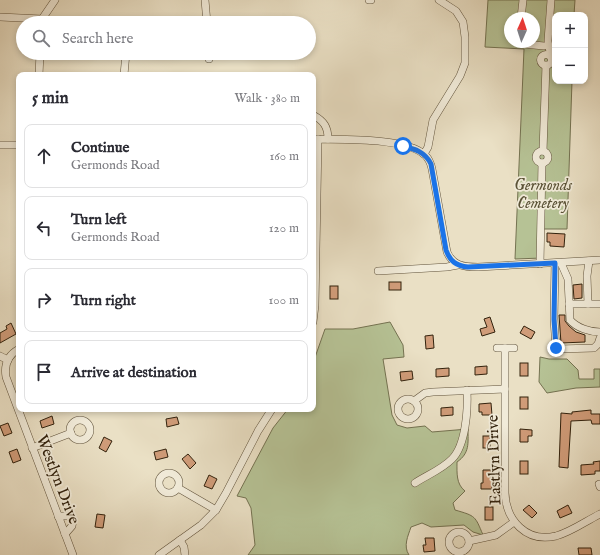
<!DOCTYPE html>
<html lang="en">
<head>
<meta charset="utf-8">
<style>
  body { margin:0; font-family:"IM FELL English",serif; background:#f7f7f7; color:#2b2b33 }
  .controls { position:absolute; right:12px; top:12px; display:grid; overflow:hidden; border-radius:8px; box-shadow:0 2px 6px #0003 }
  .controls button { width:36px; height:36px; display:grid; place-items:center; padding:0; border:0; border-bottom:1px solid #e1e1e2; background:#fff; color:#2b2b33; font:20px sans-serif }
  .compass { position:absolute; left:504px; top:12px; width:36px; height:36px; border-radius:50%; background:#fff; box-shadow:0 2px 6px #0003; rotate:3deg }
  .stop { position:absolute; width:12px; height:12px; margin:-9px; border:3px solid #1a73e8; border-radius:50%; background:#fff }
  .stop.end { background:#1a73e8; border-color:#fff; box-shadow:0 1px 4px #0008 }
  .list { margin:0; padding:0; list-style:none }
  h2 { display:flex; justify-content:space-between; align-items:center; height:52px; margin:0; padding:0 16px; font-size:17px }
  h2 small { font-size:13px; font-weight:400; color:#7c7c81 }
  .list li { display:grid; grid-template-columns:26px 1fr auto; gap:12px; align-items:center; box-sizing:border-box; height:64px; margin:0 8px 8px; padding:0 8px; border:1px solid #e1e1e2; border-radius:8px }
  .list b { display:block; font-size:15px; white-space:nowrap }
  .list p { margin:0; font-size:13px; white-space:nowrap; color:#7c7c81 }
  .list em { font-size:13px; font-style:normal; color:#7c7c81 }
  .icon { flex:none; width:22px; height:22px; fill:none; stroke:currentColor; stroke-width:2; stroke-linecap:round; stroke-linejoin:round }
  .map { position:relative; flex:none; width:600px; height:555px; overflow:hidden }
  .search { position:absolute; background:#fff; box-shadow:0 2px 6px #0003; left:16px; top:16px; width:300px; height:44px; display:flex; align-items:center; gap:10px; box-sizing:border-box; padding:0 14px; border-radius:22px; color:#7c7c81; font-size:15px }
  .panel { position:absolute; background:#fff; box-shadow:0 2px 6px #0003; left:16px; top:72px; width:300px; height:340px; border-radius:8px }
  .map>svg:first-child { display:block }
  .green { fill:#b6c295; stroke:#747251; fill-rule:evenodd }
  .building { fill:#d09c79; stroke:#32220d }
  .lines { fill:none; stroke-linecap:round; stroke-linejoin:round }
  .minor-casing { stroke:#60523b; stroke-width:8 }
  .minor { stroke:#f1ebd9; stroke-width:7 }
  .route { stroke:#1a73e8; stroke-width:5 }
  .labels { text-anchor:middle; stroke-width:3.5; stroke-linejoin:round; paint-order:stroke }
  .park-label { font-size:16px; font-style:italic; fill:#5a5236; stroke:#f1ebd9 }
  .street-label { font-size:16px; fill:#32220d; stroke:#f1ebd9 }
</style>
</head>
<body>
<div class="map">
<svg width="600" height="555" viewBox="0 0 600 555">
  <rect width="100%" height="100%" fill="#eae0c5"/>
  <filter id="stains"><feTurbulence type="fractalNoise" baseFrequency=".005" numOctaves="4"/><feColorMatrix values="0 0 0 0 .2 0 0 0 0 .09 0 0 0 0 .02 0 0 0 .5 -.17"/></filter>
  <radialGradient id="worn" r=".72"><stop offset=".6" stop-color="#630" stop-opacity="0"/><stop offset="1" stop-color="#630" stop-opacity=".3"/></radialGradient>
  <g class="green">
    <path d="M488,0H575L574,15H555V81H572L567,229H542V258L515,259L524,49L485,47ZM510,18H534V42H510Z"/>
    <path d="M390,322L403,345L404,357L383,359L392,415L397,425L407,428L425,426L432,432L468,429C468,443 470,453 457,462C457,473 456,484 465,491L453,503L455,510C476,516 475,516 483,535L473,532L464,525L431,527L422,523L411,527C408,536 403,546 409,555H248L255,545L251,508L246,498L237,496L273,428L288,409H313V363L325,329H353Z"/>
    <polygon points="540,357 549,359 567,359 578,370 579,379 594,379 594,369 600,369 600,387 576,388 547,393 539,382"/>
  </g>
  <g class="building">
    <polygon points="547,233 565,234 564,247 550,246 550,242 547,242"/>
    <rect x="389" y="282" width="12" height="8"/>
    <polygon points="582,284 582,298 574,299 573,285"/>
    <rect x="330" y="286" width="8" height="13"/>
    <polygon points="559,315 565,315 565,321 569,326 576,332 585,335 585,342 561,343"/>
    <polygon points="490,317 495,332 482,336 480,329 487,327 484,319"/>
    <polygon points="11,323 16,334 0,343 0,333 7,329 6,326"/>
    <polygon points="524,326 535,332 531,339 520,333"/>
    <polygon points="433,335 434,348 426,349 425,336"/>
    <rect x="520" y="363" width="8" height="13"/>
    <polygon points="487,366 487,374 475,375 475,367"/>
    <polygon points="449,368 449,376 436,377 436,369"/>
    <polygon points="412,371 413,379 401,381 400,372"/>
    <rect x="520" y="397" width="8" height="12"/>
    <polygon points="491,403 492,415 482,415 482,412 479,412 479,404"/>
    <polygon points="453,407 453,415 441,416 441,408"/>
    <polygon points="591,410 591,414 600,414 600,424 592,424 591,420 571,421 568,468 559,467 561,413 572,414 572,412"/>
    <polygon points="52,416 54,424 42,428 40,421"/>
    <polygon points="177,417 179,424 167,427 166,419"/>
    <polygon points="8,423 12,433 4,436 0,426"/>
    <polygon points="520,429 532,430 532,436 528,436 528,442 520,442"/>
    <rect x="483" y="436" width="7" height="12"/>
    <polygon points="104,437 112,441 106,452 99,448"/>
    <polygon points="17,449 21,460 13,463 9,452"/>
    <polygon points="166,449 168,457 156,460 154,452"/>
    <polygon points="188,454 196,463 190,469 182,459"/>
    <rect x="520" y="461" width="8" height="13"/>
    <polygon points="600,461 600,471 595,471 595,474 581,475 581,465 594,464 593,462"/>
    <polygon points="483,470 491,470 492,489 481,489 481,483 483,483"/>
    <polygon points="209,475 217,479 212,489 204,486"/>
    <polygon points="529,505 537,513 532,518 523,510"/>
    <polygon points="568,505 572,513 560,518 557,511"/>
    <rect x="485" y="507" width="8" height="13"/>
    <polygon points="97,514 105,515 103,528 95,527"/>
    <polygon points="425,538 434,538 435,551 424,552 423,545 426,545"/>
    <polygon points="578,548 591,548 592,555 579,555"/>
  </g>
  <g class="lines">
    <g class="minor-casing">
      <g id="minor">
        <polyline points="205,0 207,23"/>
        <polyline points="369,0 371,0"/>
        <polyline points="551,0 548,41 551,58"/>
        <polyline points="0,17 42,19"/>
        <polyline points="521,18 523,0"/>
        <polyline points="42,23 42,19 55,0"/>
        <polyline points="520,42 524,44 544,46"/>
        <polyline points="209,53 209,59"/>
        <circle cx="546" cy="60" r="5.5"/>
        <polyline points="39,75 40,53"/>
        <polyline points="124,75 126,53"/>
        <path d="M313,115C324,121 328,127 328,139"/>
        <path d="M313,139C340,140 406,137 425,155C429,159 431,164 432,169L447,252C453,266 464,267 478,267L600,260"/>
        <polyline points="0,145 19,145"/>
        <polyline points="543,151 546,65"/>
        <circle cx="542" cy="157" r="6"/>
        <polyline points="424,154 428,147 433,120 460,76 465,63 465,37 463,22 456,11 439,0"/>
        <polyline points="555,263 554,319 556,348 559,349 594,348 598,344 600,338"/>
        <path d="M561,263L568,279L570,320C577,328 590,332 600,332"/>
        <polyline points="540,264 542,163"/>
        <polyline points="378,271 447,267 458,265"/>
        <polyline points="569,304 600,304"/>
        <polyline points="588,304 587,276 589,261"/>
        <polyline points="313,322 315,305 318,139"/>
        <polyline points="497,348 514,348"/>
        <path d="M505,348V493C506,520 526,543 556,536C571,532 586,521 600,514"/>
        <path d="M19,349C8,355 4,365 6,377L73,555"/>
        <polyline points="0,356 8,360"/>
        <circle cx="408" cy="409" r="10"/>
        <polyline points="414,401 425,393 433,392 505,389"/>
        <circle cx="80" cy="430" r="10"/>
        <polyline points="32,448 71,433"/>
        <circle cx="169" cy="483" r="10"/>
        <path d="M415,483C427,475 441,470 452,459C466,445 468,409 467,390"/>
        <polyline points="599,484 600,487"/>
        <polyline points="178,488 216,510"/>
        <polyline points="58,516 68,516 73,520 72,526 65,534"/>
        <circle cx="459" cy="542" r="10"/>
        <polyline points="180,540 184,547 185,555"/>
        <polyline points="469,541 496,535 514,522"/>
        <polyline points="159,555 201,525 216,510 226,493 258,431 272,409"/>
      </g>
    </g>
    <use href="#minor" class="minor"/>
  </g>
  <g class="lines">
    <path class="route" d="M403,146C415,149 425,152 431,164L446,250C450,261 456,266 468,267L555,263L554,319L556,348"/>
  </g>
  <g class="labels">
    <g class="park-label">
      <text x="543" y="190">Germonds<tspan x="543" dy="18">Cemetery</tspan></text>
    </g>
    <g class="street-label">
      <text transform="translate(493 460) rotate(-92)" y="6">Eastlyn Drive</text>
      <text transform="translate(59 479) rotate(69)" y="6">Westlyn Drive</text>
    </g>
  </g>
  <rect width="100%" height="100%" filter="url(#stains)"/>
  <rect width="100%" height="100%" fill="url(#worn)"/>
</svg>
<div class="controls">
<button>+</button>
<button>−</button>
</div>
<svg class="compass" viewBox="-18 -18 36 36"><path d="M0-13l5 13h-10z" fill="#e53935"/><path d="M0 13l5-13h-10z" fill="#7c7c81"/></svg>
<div class="stop" style="left:403px;top:146px"></div>
<div class="stop end" style="left:556px;top:348px"></div>
<div class="search"><svg class="icon" aria-label="search" viewBox="0 0 24 24"><circle cx="10" cy="10" r="6"/><path d="M15 15l6 6"/></svg>Search here</div>
<section class="panel">
<h2>5 min<small>Walk · 380 m</small></h2>
<ul class="list">
<li><svg class="icon" aria-label="ahead" viewBox="0 0 24 24"><path d="M12 20V5M6 11l6-6 6 6"/></svg><div><b>Continue</b><p>Germonds Road</p></div><em>160 m</em></li>
<li><svg class="icon" aria-label="left" viewBox="0 0 24 24"><path d="M17 20v-9H6M10 6l-5 5 5 5"/></svg><div><b>Turn left</b><p>Germonds Road</p></div><em>120 m</em></li>
<li><svg class="icon" aria-label="right" viewBox="0 0 24 24"><path d="M7 20v-9h11M14 6l5 5-5 5"/></svg><div><b>Turn right</b></div><em>100 m</em></li>
<li><svg class="icon" aria-label="arrive" viewBox="0 0 24 24"><path d="M6 21V4h12l-3 4 3 4H6"/></svg><div><b>Arrive at destination</b></div></li>
</ul>
</section>
</div>
</body>
</html>
